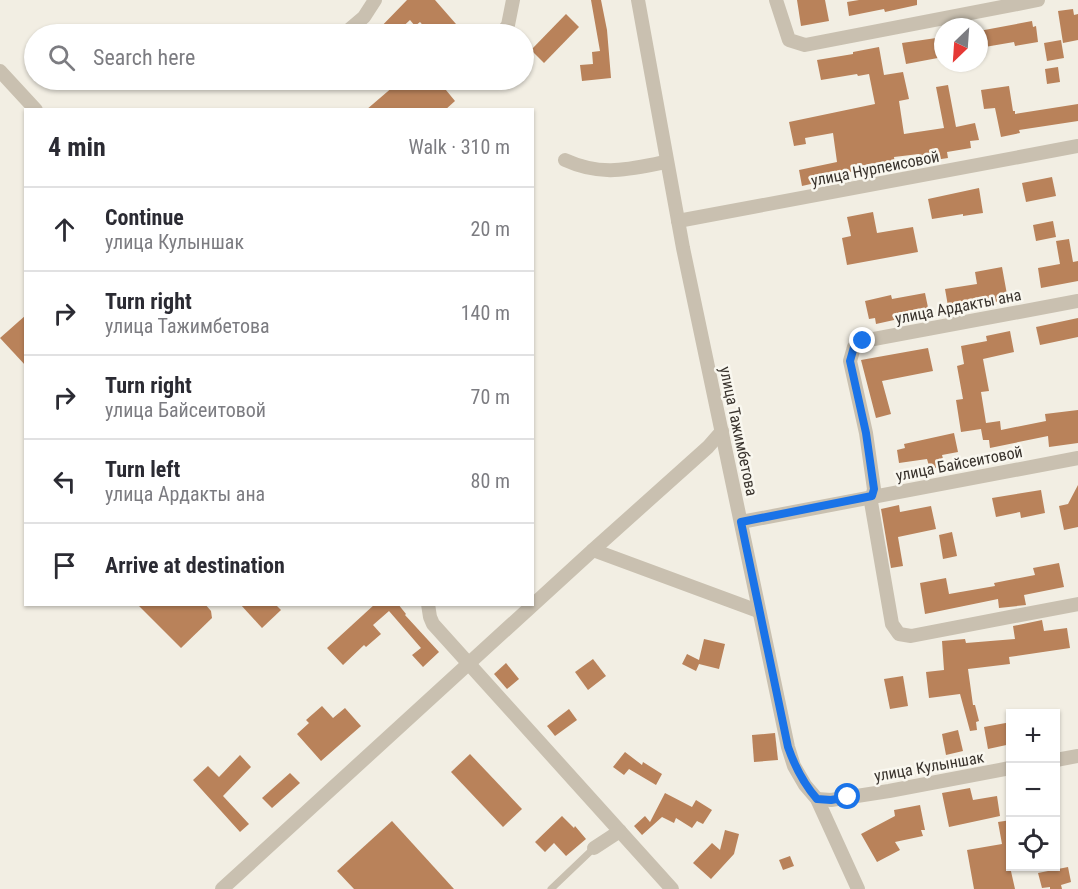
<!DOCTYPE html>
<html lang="en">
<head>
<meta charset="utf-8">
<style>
  body { margin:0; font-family:"Roboto Condensed",sans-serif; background:#f2f2f3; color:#2b2b33 }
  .controls { position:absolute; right:18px; bottom:18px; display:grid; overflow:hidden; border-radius:0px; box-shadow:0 2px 4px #0004 }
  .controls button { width:54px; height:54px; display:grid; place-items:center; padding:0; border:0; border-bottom:2px solid #e1e1e2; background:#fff; color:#2b2b33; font:30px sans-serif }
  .compass { position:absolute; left:934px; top:18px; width:54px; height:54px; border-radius:50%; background:#fff; box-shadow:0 2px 4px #0004; rotate:205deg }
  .stop { position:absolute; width:18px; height:18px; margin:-14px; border:4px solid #1a73e8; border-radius:50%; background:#fff }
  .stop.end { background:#1a73e8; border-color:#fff; box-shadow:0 2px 6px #0008 }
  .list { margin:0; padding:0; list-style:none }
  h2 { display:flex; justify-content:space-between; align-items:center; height:78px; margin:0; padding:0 24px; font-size:26px }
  h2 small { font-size:20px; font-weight:400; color:#7c7c81 }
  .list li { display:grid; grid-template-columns:39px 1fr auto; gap:18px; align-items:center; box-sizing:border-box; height:84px; padding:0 24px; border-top:2px solid #e1e1e2 }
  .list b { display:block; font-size:22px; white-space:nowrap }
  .list p { margin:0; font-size:20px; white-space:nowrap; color:#7c7c81 }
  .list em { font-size:20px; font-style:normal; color:#7c7c81 }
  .icon { flex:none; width:33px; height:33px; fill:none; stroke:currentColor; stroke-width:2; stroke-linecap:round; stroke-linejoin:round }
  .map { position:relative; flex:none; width:1078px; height:889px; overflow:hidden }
  .search { position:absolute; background:#fff; box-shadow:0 2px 4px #0004; left:24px; top:24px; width:510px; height:66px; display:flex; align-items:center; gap:15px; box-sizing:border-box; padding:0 21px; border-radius:33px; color:#7c7c81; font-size:22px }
  .panel { position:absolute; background:#fff; box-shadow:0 2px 4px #0004; left:24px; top:108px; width:510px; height:498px; border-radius:0px }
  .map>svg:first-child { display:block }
  .building { fill:#b9825a }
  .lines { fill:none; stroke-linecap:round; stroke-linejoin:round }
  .service { stroke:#c9c0b0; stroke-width:7 }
  .minor { stroke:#c9c0b0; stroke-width:14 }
  .route { stroke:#1a73e8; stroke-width:8 }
  .labels { text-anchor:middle; stroke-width:5; stroke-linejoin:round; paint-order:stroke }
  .street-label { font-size:16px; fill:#39332d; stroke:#f9f7ef }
</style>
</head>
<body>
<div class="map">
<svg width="1078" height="889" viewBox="0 0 1078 889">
  <rect width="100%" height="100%" fill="#f2eee3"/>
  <g class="building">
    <polygon points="407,0 435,0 456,24 443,34 431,34 420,22 415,26 410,20 395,34 374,34"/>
    <polygon points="591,0 601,0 607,30 611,78 582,81 580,65 593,64 592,52 600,51"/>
    <polygon points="797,0 825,0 829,21 801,26"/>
    <polygon points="859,0 917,0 917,5 885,12 884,9 849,16 847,2"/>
    <polygon points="1073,9 1074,15 1078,14 1078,40 1063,43 1058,11"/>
    <polygon points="566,14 579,27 544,63 531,50"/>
    <polygon points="1032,21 1033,27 1036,26 1038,42 1015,46 1014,42 979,48 979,31"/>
    <polygon points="943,37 943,57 906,64 902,43"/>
    <polygon points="1061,40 1064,58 1047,61 1044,43"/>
    <polygon points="879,47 884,75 903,72 909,99 899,101 904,134 944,128 936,87 948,85 956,127 975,123 979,140 970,141 971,148 947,152 948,158 921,162 919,154 894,157 895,165 823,176 824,181 802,186 799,170 837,162 833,133 805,138 806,144 794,146 789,122 875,104 869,74 858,76 857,74 821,80 817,60 853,54 853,52"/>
    <polygon points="1058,67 1060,82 1047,84 1045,69"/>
    <polygon points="401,80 428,80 436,88 441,84 455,101 445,110 366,110"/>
    <polygon points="1009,86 1013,111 1015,111 1015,114 1078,104 1078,121 1019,130 1020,133 1001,137 995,108 984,109 981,90"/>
    <polygon points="1052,177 1056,196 1026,202 1022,183"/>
    <polygon points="979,188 983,213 963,216 963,214 932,219 928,199"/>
    <polygon points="873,212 877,233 913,227 918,252 847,265 842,238 851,236 847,217"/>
    <polygon points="1053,221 1056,237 1036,241 1033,225"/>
    <polygon points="1069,239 1073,262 1078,261 1078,281 1041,288 1038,268 1060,264 1056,241"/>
    <polygon points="1002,267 1008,300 975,305 976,309 959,312 958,305 948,306 945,289 977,284 975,272"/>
    <polygon points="925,293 930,317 904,322 903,318 876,324 875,318 869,319 865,301 891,295 892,299"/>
    <polygon points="26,315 26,366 0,338"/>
    <polygon points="1078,318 1078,337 1040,345 1036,327"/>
    <polygon points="1010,331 1014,352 983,359 989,391 981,392 986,423 1000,421 1001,430 1046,421 1045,414 1078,410 1078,443 1049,447 1048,436 990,448 989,440 983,440 981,429 961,432 956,400 963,399 957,366 964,364 961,346 987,341 986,336"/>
    <polygon points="928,348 933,371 882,381 891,414 876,418 861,360"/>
    <polygon points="954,433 958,452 942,455 945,466 930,469 927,459 899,463 897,450 905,448 904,444"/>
    <polygon points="1078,485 1078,527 1064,530 1059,506 1068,504"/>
    <polygon points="1041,490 1045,513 1021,518 1020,512 996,517 992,498"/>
    <polygon points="899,505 900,512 931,506 936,529 898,537 903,566 891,568 881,509"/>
    <polygon points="952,532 957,556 943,559 939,535"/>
    <polygon points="1059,563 1064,587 1024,595 1026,605 999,608 998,599 925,614 920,583 946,578 949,594 995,586 994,583 1035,575 1033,568"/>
    <polygon points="137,604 205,604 211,611 212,618 181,648"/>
    <polygon points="240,604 275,604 281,610 262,628"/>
    <polygon points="375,604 398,604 406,614 405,615 439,652 423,667 412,655 421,648 389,611 373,625 381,634 366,647 364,645 343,665 327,648"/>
    <polygon points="1042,620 1044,631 1067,628 1070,648 1009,657 1010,664 968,669 973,705 975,705 979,721 976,722 977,730 970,731 960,694 929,698 926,672 944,670 942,641 965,639 966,643 1015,639 1013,626"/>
    <polygon points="704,639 725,644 719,669 699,664 696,671 682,664 687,654 699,660"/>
    <polygon points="593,659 606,676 588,690 575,672"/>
    <polygon points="506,663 519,679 507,689 494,674"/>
    <polygon points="903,676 908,706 890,709 884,679"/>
    <polygon points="322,706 333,718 345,708 361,726 321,761 297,734 309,723 306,720"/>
    <polygon points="569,709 577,720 555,736 547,726"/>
    <polygon points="1011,722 1011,744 988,749 984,727"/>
    <polygon points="958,730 963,751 946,755 942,734"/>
    <polygon points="775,733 778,760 754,762 752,735"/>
    <polygon points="625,752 642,765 643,762 662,774 656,785 629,769 624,775 613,767"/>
    <polygon points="470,754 522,809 503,827 451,772"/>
    <polygon points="240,755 251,767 223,796 249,824 240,832 193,780 208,766 219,777"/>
    <polygon points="290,773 300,783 272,808 262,798"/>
    <polygon points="970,788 973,800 997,796 1000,816 949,827 942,793"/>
    <polygon points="665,793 692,807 696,800 712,810 703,824 697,821 692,828 676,818 674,823 662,817 642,835 634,826 645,816 650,822"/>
    <polygon points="920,805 925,830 921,830 923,836 895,842 900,850 877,862 861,834 895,816 894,810"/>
    <polygon points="562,816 574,828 575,826 586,839 566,856 554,843 545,852 535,842"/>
    <polygon points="1011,820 1011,858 1008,858 1015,889 974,889 967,850 1002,844 998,822"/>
    <polygon points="392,821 454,889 354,889 337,871"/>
    <polygon points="725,830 739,834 734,854 711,879 693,863 712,843 720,850"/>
    <polygon points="790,856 794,866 783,870 779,860"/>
    <polygon points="1068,867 1071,882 1061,885 1062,889 1050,889 1050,887 1042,888 1038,873"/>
  </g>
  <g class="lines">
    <polyline class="service" points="551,889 594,848"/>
    <g class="minor">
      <polyline points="638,0 683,248 788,747 794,766 805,785 817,799 858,889"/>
      <polyline points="776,0 789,40 805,45 1038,0"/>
      <polyline points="344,34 364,17 375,0"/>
      <polyline points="501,34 508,25 513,0"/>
      <polyline points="0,71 36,110"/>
      <path d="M565,160C602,177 629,169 666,162"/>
      <polyline points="678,221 1078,146"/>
      <polyline points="1078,301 863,341 854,347 850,361 866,433 874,489 871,502 892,624 899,634 911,636 1078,604"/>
      <polyline points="741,522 1078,458"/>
      <polyline points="593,550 758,611"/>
      <polyline points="428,604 430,617 433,624 672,889"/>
      <polyline points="1056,760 1078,756"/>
      <polyline points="817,799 831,800 889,791 1010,768"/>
      <polyline points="594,848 620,831"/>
      <polyline points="222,889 593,550 708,447 722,431"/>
    </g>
  </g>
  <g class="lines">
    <path class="route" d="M848,797L831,800L817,799C803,783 795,767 788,747L741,522L872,496L874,489L866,433L850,361L854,347L863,341"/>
  </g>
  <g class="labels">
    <g class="street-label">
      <text transform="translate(875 168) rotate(-11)" y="6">улица Нурпеисовой</text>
      <text transform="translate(958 306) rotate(-11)" y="6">улица Ардакты ана</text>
      <text transform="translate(739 431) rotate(78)" y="6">улица Тажимбетова</text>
      <text transform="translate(959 463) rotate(-11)" y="6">улица Байсеитовой</text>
      <text transform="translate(929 766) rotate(-10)" y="6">улица Кулыншак</text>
    </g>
  </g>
</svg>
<div class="controls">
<button>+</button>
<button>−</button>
<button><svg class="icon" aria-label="locate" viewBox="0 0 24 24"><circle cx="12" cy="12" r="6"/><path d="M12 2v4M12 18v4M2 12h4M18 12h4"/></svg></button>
</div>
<svg class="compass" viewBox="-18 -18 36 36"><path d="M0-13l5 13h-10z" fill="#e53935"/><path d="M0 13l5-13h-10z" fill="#7c7c81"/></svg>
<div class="stop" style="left:848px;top:797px"></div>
<div class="stop end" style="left:863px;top:341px"></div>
<div class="search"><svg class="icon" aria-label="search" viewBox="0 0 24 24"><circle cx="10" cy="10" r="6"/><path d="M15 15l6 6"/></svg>Search here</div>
<section class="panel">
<h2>4 min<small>Walk · 310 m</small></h2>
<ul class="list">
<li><svg class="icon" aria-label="ahead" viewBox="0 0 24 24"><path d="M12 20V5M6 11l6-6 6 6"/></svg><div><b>Continue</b><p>улица Кулыншак</p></div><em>20 m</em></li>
<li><svg class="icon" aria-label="right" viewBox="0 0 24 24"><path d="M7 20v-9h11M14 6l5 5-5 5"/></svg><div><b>Turn right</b><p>улица Тажимбетова</p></div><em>140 m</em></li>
<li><svg class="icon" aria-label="right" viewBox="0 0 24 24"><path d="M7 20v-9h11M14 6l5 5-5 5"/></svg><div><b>Turn right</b><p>улица Байсеитовой</p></div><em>70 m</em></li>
<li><svg class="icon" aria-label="left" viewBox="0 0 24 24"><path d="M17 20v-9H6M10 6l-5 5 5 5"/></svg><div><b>Turn left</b><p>улица Ардакты ана</p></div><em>80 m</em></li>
<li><svg class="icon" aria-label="arrive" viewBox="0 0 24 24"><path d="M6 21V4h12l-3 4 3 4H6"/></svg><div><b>Arrive at destination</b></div></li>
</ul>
</section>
</div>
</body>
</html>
